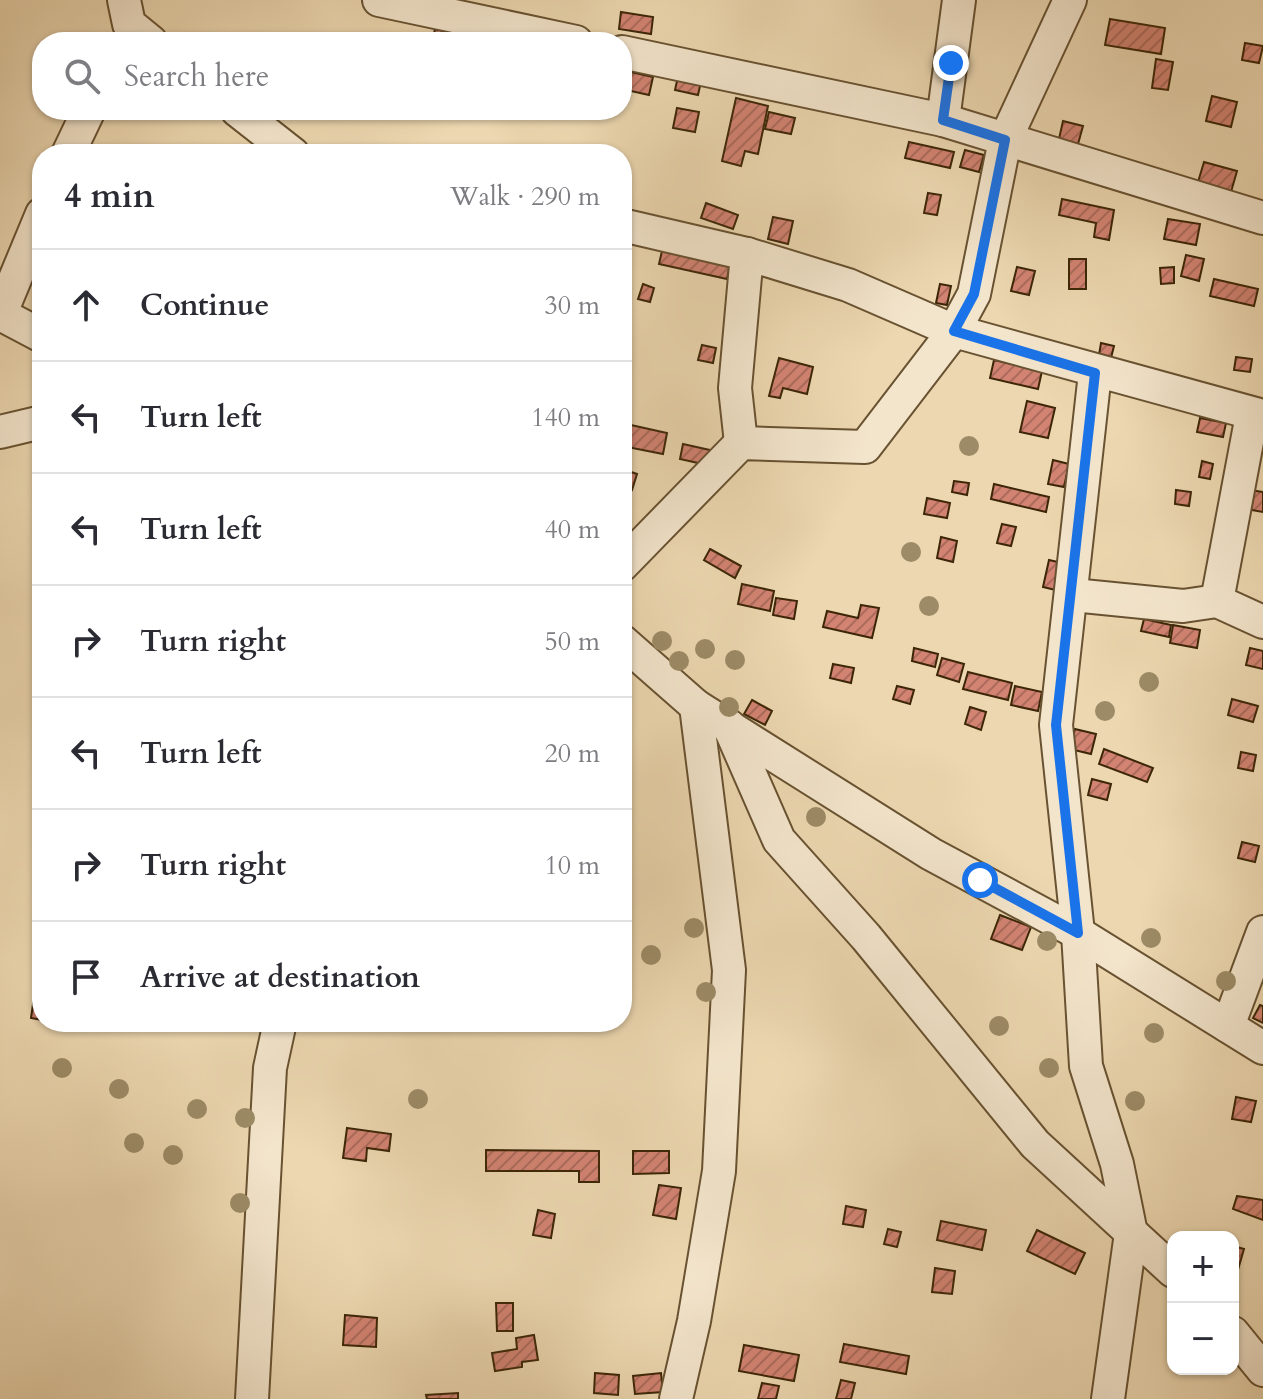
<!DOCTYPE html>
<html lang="en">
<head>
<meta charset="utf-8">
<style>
  body { margin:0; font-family:Cardo,serif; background:#f2f2f3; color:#2b2b33 }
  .controls { position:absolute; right:24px; bottom:24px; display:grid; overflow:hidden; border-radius:16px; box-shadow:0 2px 6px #0004 }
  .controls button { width:72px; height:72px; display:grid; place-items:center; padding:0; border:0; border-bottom:2px solid #e1e1e2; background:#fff; color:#2b2b33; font:40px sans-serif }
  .stop { position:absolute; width:24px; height:24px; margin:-18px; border:6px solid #1a73e8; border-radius:50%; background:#fff }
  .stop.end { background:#1a73e8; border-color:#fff; box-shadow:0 2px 8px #0008 }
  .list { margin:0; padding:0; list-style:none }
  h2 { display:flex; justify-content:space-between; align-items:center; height:104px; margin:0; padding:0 32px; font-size:34px }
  h2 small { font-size:26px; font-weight:400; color:#7c7c81 }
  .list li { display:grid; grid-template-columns:52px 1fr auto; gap:24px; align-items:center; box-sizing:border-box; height:112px; padding:0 32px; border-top:2px solid #e1e1e2 }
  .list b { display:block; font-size:30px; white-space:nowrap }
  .list em { font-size:26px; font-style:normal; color:#7c7c81 }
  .icon { flex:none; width:44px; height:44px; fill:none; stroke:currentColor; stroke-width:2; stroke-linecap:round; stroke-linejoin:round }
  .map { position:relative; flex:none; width:1263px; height:1399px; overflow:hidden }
  .search { position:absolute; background:#fff; box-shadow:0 2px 6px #0004; left:32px; top:32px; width:600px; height:88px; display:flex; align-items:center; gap:20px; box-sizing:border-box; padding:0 28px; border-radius:32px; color:#7c7c81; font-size:30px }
  .panel { position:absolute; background:#fff; box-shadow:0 2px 6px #0004; left:32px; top:144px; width:600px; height:888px; border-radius:32px }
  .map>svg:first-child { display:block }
  .building { fill:url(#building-hatch); stroke:#3c2607; stroke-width:2 }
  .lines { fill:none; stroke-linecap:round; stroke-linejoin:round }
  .minor-casing { stroke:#685231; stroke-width:36 }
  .minor { stroke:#f3e5cc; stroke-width:32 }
  .tree { fill:#9c8b66 }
  .route { stroke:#1a73e8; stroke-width:10 }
</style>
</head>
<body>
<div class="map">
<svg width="1263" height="1399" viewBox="0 0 1263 1399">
  <defs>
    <pattern id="building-hatch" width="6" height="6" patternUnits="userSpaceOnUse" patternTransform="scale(2)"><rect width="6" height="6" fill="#d28372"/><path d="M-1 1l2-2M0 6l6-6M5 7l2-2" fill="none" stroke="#ac6b5c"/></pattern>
  </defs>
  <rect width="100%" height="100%" fill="#ecd7b0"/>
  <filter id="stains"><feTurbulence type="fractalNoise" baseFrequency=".0025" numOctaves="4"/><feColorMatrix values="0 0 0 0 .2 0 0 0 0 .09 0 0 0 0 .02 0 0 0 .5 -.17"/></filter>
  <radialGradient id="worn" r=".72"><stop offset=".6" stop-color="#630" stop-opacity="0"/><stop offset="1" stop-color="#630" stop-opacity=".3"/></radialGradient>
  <g class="building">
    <polygon points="621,12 653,17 651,34 619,29"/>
    <polygon points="1110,19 1165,28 1161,54 1105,45"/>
    <polygon points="435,29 461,35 459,42 432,42"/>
    <polygon points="1245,43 1263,46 1259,63 1242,60"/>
    <polygon points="1156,59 1173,62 1168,90 1152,88"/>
    <polygon points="622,70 653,77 649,95 622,89"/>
    <polygon points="679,72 702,77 698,95 675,90"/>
    <polygon points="1212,96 1237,102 1231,127 1206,121"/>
    <polygon points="736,98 768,106 758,154 745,151 741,166 722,161"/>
    <polygon points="677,108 699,112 695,132 673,128"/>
    <polygon points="769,112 795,118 791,134 765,129"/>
    <polygon points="1063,121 1083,126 1078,144 1059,139"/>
    <polygon points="909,142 954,152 950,168 905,158"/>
    <polygon points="965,150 984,155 979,172 960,167"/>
    <polygon points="1204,162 1237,171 1231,192 1198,182"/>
    <polygon points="928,193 941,195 937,215 924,213"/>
    <polygon points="1062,199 1114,210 1109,240 1094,237 1096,223 1059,215"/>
    <polygon points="706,203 738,215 733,229 701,218"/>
    <polygon points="773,217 793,221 788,244 768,239"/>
    <polygon points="1168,219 1200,224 1196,245 1164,239"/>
    <polygon points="662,251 730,265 727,279 659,264"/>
    <polygon points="1186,255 1204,259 1199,281 1181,276"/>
    <rect x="1069" y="259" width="17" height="30"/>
    <polygon points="1017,267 1035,271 1029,295 1011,291"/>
    <polygon points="1174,267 1174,283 1161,284 1160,268"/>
    <polygon points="1214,279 1258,289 1254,306 1210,296"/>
    <polygon points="643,284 654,288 650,302 638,299"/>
    <polygon points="940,284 951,286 947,305 936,303"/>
    <polygon points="1101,343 1114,346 1111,358 1099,355"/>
    <polygon points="702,345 716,348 713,363 698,360"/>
    <polygon points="1236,357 1252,359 1250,372 1234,370"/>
    <polygon points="779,358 813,367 807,394 783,388 780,398 769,396"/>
    <polygon points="994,360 1042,371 1038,389 990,378"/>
    <polygon points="1027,401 1055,408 1048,438 1020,432"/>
    <polygon points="1200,418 1226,423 1223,437 1197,432"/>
    <polygon points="622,423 667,433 663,454 622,446"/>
    <polygon points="683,444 710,450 707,465 680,459"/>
    <polygon points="1053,460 1069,464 1064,487 1048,484"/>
    <polygon points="1202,461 1213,464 1210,479 1199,477"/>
    <polygon points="622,469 637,474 632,490 622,487"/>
    <polygon points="954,481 969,483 967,495 952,492"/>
    <polygon points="994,484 1049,497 1046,512 991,499"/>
    <polygon points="1176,490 1191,492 1189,506 1175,504"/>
    <polygon points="1250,490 1263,492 1263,512 1246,509"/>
    <polygon points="927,498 950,503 947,518 924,514"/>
    <polygon points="1002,524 1016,527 1011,546 997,543"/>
    <polygon points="941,537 957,541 953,562 937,558"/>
    <polygon points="710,549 741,566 735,578 704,560"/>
    <polygon points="1049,560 1071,565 1064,592 1043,587"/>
    <polygon points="742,584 774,591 770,611 738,604"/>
    <polygon points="776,598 797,601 794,619 773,615"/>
    <polygon points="861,605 879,608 872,638 823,627 827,611 858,618"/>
    <polygon points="1144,619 1171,625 1169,637 1141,631"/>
    <polygon points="1173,625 1200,630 1197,648 1170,643"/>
    <polygon points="914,648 938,654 935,667 912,661"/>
    <polygon points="1250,648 1263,651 1263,669 1246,665"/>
    <polygon points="942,658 964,664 959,682 937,675"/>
    <polygon points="833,664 854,668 851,683 830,678"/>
    <polygon points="968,672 1012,683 1008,700 963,689"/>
    <polygon points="897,686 914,690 910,704 893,699"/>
    <polygon points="1015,686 1042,692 1038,711 1011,705"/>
    <polygon points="1232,699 1258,706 1253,722 1228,715"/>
    <polygon points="752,700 772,711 765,725 744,714"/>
    <polygon points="970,707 986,712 981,730 965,724"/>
    <polygon points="1075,729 1096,734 1091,754 1070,749"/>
    <polygon points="1104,749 1153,768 1147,782 1099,764"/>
    <polygon points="1241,752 1256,755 1253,771 1238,768"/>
    <polygon points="1092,779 1111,784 1107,800 1088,795"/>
    <polygon points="1242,842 1259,846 1255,862 1238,858"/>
    <polygon points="1000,915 1031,927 1022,950 991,939"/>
    <polygon points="34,997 42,999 42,1020 31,1018"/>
    <polygon points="1260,1005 1263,1006 1263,1023 1253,1018"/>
    <polygon points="1236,1097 1256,1101 1251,1122 1232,1119"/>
    <polygon points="347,1128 391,1134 389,1151 367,1148 366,1161 343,1158"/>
    <polygon points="486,1150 599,1151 599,1182 579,1182 579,1171 486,1171"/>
    <polygon points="633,1151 669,1151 669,1173 633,1174"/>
    <polygon points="659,1185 681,1188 676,1219 653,1215"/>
    <polygon points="1237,1196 1263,1200 1263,1220 1233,1209"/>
    <polygon points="846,1206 866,1210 863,1227 843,1224"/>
    <polygon points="538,1210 555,1214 551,1238 533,1235"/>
    <polygon points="941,1221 986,1230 982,1250 937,1240"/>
    <polygon points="888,1229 901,1232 897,1247 884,1244"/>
    <polygon points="1037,1230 1085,1253 1075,1274 1027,1251"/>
    <polygon points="1233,1246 1244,1249 1237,1273 1233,1272"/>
    <polygon points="935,1268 955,1271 952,1294 932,1292"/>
    <polygon points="496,1303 513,1303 513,1331 497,1331"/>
    <polygon points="345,1315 377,1318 376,1347 343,1345"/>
    <polygon points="534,1335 538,1360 522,1362 522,1367 495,1371 492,1353 517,1349 516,1338"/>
    <polygon points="844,1344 909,1356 906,1374 840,1362"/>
    <polygon points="744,1345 799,1355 794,1381 739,1371"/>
    <polygon points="595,1373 619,1375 618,1395 594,1393"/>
    <polygon points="661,1373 663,1392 635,1394 633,1376"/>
    <polygon points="841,1380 855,1383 851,1399 836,1399"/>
    <polygon points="762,1383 779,1386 776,1399 758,1399"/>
    <polygon points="458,1393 458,1399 427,1399 426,1395"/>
  </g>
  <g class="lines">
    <g class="minor-casing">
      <g id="minor">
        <polyline points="124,0 129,24 151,42"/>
        <polyline points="379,0 576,42"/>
        <polyline points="622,52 943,120 1263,218"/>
        <polyline points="237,110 293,154"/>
        <polyline points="943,120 959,0"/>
        <polyline points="68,154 89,110"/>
        <polyline points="622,225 747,254 848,285 954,331 1263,416"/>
        <polyline points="0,314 42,336"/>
        <polyline points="0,315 42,214"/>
        <polyline points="1095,373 1056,725 1078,933 1086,1066 1117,1164 1131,1233 1108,1399"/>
        <polyline points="0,432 42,422"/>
        <polyline points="741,443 735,388 747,254"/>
        <polyline points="622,565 741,443 865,447 954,331 974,294 1005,140 1070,0"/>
        <polyline points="1073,595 1183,606 1217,601 1263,622"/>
        <polyline points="1217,601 1252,415"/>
        <polyline points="622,641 696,706 931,854 1078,933 1263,1048"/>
        <polyline points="729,726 779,840 866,937 1035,1144 1173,1271"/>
        <polyline points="1228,1026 1263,932"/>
        <polyline points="1233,1333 1263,1370"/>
        <polyline points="252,1399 270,1068 280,1022"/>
        <polyline points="676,1399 694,1321 719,1171 729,970 696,706"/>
      </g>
    </g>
    <use href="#minor" class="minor"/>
  </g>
  <g class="tree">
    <circle cx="969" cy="446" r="10"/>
    <circle cx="911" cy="552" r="10"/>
    <circle cx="929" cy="606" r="10"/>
    <circle cx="662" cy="641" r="10"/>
    <circle cx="705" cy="649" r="10"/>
    <circle cx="735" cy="660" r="10"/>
    <circle cx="679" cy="661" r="10"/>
    <circle cx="1149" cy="682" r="10"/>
    <circle cx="729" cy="707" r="10"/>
    <circle cx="1105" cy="711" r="10"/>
    <circle cx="816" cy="817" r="10"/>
    <circle cx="694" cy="928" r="10"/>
    <circle cx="1151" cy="938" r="10"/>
    <circle cx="1047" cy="941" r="10"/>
    <circle cx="651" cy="955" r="10"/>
    <circle cx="1226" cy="981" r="10"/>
    <circle cx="706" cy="992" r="10"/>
    <circle cx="999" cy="1026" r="10"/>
    <circle cx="1154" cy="1033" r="10"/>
    <circle cx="62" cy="1068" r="10"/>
    <circle cx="1049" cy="1068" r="10"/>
    <circle cx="119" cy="1089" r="10"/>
    <circle cx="418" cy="1099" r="10"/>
    <circle cx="1135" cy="1101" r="10"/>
    <circle cx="197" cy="1109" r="10"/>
    <circle cx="245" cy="1118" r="10"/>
    <circle cx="134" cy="1143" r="10"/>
    <circle cx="173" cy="1155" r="10"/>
    <circle cx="240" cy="1203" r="10"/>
  </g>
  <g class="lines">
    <polyline class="route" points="951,63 943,120 1005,140 974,294 954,331 1095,373 1056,725 1078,933 980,880"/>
  </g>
  <rect width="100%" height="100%" filter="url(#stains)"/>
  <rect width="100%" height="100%" fill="url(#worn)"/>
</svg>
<div class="controls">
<button>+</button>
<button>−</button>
</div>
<div class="stop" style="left:980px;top:880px"></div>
<div class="stop end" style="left:951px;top:63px"></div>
<div class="search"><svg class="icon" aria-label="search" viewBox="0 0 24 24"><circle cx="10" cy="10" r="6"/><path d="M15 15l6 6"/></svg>Search here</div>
<section class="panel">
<h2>4 min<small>Walk · 290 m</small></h2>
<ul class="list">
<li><svg class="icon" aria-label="ahead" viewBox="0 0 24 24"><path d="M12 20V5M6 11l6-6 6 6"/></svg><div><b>Continue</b></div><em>30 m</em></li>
<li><svg class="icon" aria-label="left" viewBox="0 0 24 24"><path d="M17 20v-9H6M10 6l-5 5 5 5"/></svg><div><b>Turn left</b></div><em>140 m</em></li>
<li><svg class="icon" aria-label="left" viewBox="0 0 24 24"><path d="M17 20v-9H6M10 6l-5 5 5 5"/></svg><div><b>Turn left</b></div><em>40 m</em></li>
<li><svg class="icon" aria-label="right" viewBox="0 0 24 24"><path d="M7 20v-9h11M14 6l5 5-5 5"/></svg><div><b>Turn right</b></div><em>50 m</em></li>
<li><svg class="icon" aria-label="left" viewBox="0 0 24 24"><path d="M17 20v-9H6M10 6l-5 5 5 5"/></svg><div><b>Turn left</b></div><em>20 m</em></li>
<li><svg class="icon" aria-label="right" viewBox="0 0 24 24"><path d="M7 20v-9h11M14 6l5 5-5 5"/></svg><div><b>Turn right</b></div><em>10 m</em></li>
<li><svg class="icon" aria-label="arrive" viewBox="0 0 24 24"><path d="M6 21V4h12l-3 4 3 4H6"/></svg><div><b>Arrive at destination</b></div></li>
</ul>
</section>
</div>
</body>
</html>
